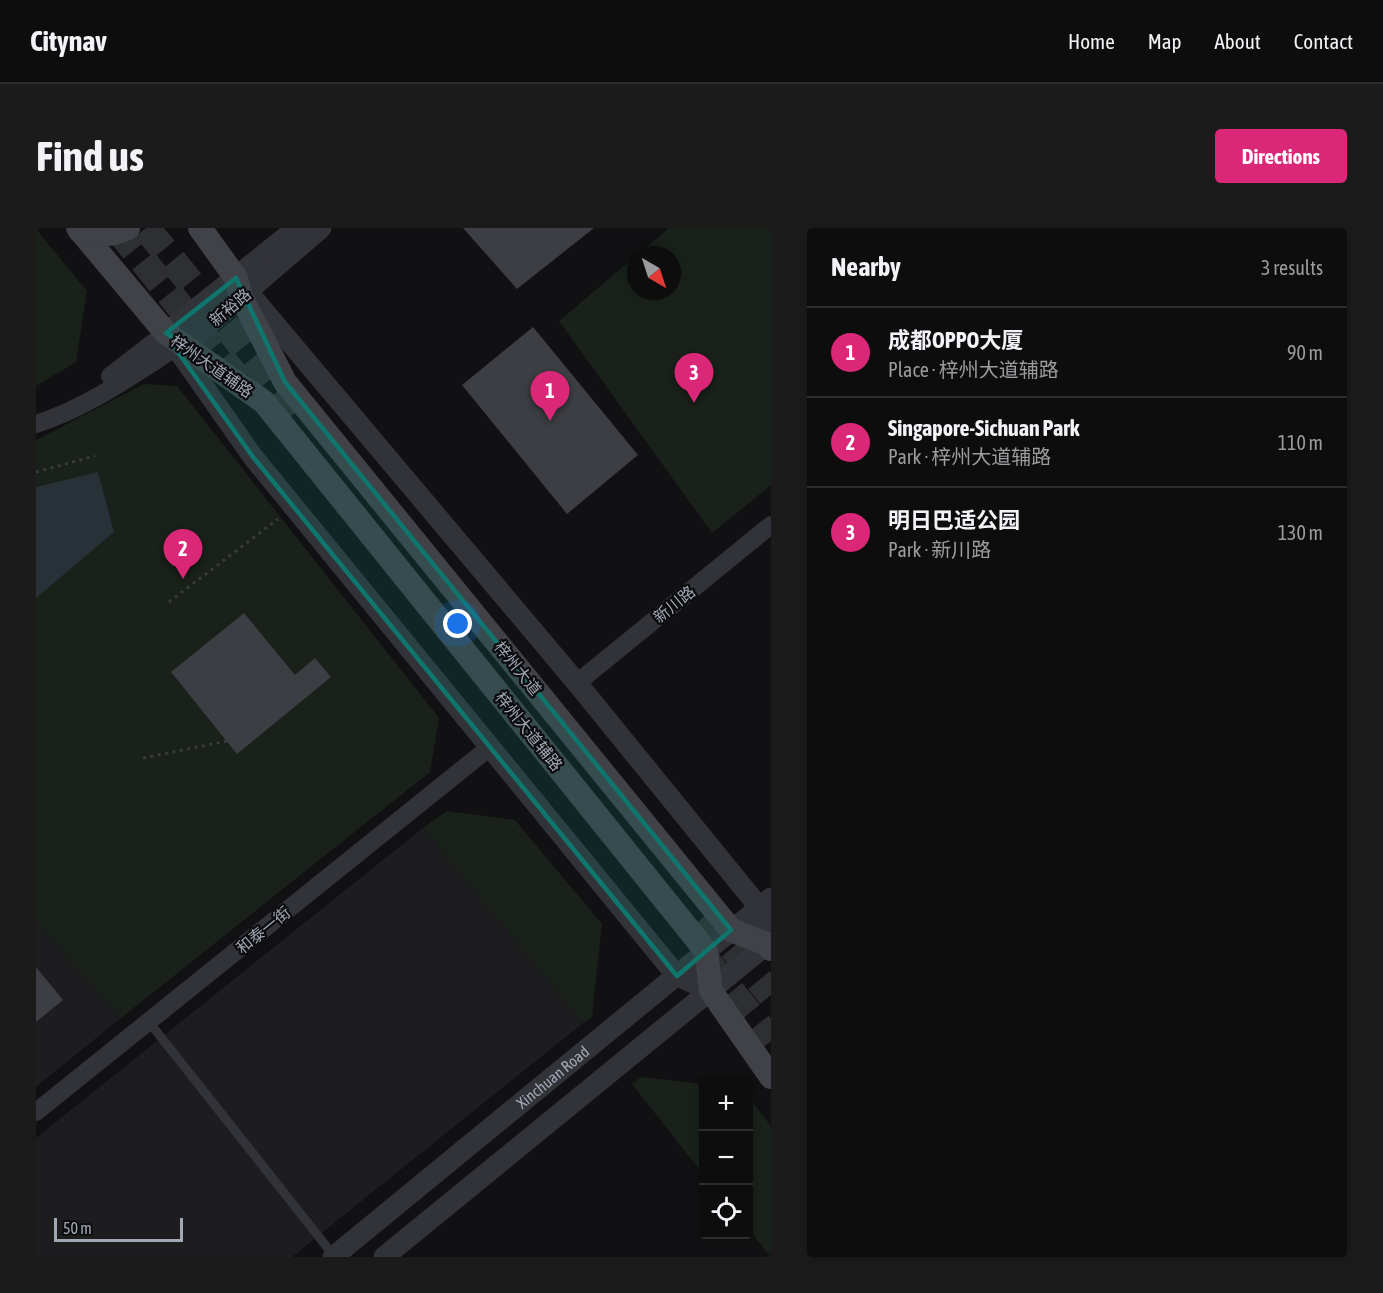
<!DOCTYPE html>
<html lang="en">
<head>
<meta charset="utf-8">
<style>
  body { margin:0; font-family:"Asap Condensed","Noto Sans SC",sans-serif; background:#1b1b1c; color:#f1f3f6 }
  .controls { position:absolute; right:18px; bottom:18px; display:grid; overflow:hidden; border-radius:6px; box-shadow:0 3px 9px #0003 }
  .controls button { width:54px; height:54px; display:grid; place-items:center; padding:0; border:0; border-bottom:2px solid #2d2d2e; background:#0d0d0e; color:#f1f3f6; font:30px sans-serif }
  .compass { position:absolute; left:591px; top:18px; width:54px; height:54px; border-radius:50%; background:#0d0d0e; box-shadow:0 3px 9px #0003; rotate:141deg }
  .scale { position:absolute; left:18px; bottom:15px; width:129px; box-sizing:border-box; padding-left:6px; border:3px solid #a1a8b5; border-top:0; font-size:16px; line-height:21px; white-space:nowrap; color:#a1a8b5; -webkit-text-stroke:4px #0c0c0e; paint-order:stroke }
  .you { position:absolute; left:422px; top:396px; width:21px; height:21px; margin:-15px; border:4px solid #fff; border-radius:50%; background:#1a73e8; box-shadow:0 0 0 9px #1a73e833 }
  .badge { display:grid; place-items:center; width:39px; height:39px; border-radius:50%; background:#db2777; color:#fff; font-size:20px; font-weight:700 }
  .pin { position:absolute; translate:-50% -50px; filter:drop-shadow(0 2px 3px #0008) }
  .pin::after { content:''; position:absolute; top:32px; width:21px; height:18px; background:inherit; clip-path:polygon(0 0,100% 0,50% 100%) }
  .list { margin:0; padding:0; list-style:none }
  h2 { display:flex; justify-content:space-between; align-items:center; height:78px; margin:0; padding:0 24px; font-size:26px }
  h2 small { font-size:20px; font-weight:400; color:#9a9c9e }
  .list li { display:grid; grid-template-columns:39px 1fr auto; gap:18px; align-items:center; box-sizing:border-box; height:90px; padding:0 24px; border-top:2px solid #2d2d2e }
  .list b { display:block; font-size:22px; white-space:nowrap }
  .list p { margin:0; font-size:20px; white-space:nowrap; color:#9a9c9e }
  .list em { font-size:20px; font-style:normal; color:#9a9c9e }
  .icon { flex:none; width:33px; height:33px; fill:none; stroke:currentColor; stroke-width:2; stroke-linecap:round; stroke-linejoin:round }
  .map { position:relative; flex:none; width:735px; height:1029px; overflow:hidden; border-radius:6px }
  header { display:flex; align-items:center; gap:36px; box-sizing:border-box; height:84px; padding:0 30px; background:#0d0d0e; border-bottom:2px solid #2d2d2e }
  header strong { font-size:28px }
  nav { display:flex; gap:33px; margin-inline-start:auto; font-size:21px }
  .intro { display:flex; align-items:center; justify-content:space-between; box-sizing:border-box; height:144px; padding:0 36px }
  h1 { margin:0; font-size:42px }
  .button { padding:15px 27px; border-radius:6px; background:#db2777; color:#fff; font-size:21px; font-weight:700 }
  main { display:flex; gap:36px; padding:0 36px }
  aside { flex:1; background:#0d0d0e; border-radius:6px; box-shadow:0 3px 9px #0003 }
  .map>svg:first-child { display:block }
  .built { fill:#1d1d20 }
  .green { fill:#19211a }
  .water { fill:#273137 }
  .building { fill:#3d3e43 }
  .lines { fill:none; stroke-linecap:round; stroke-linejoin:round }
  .trunk-tunnel { stroke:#2e2f33; stroke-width:28; stroke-dasharray:28 14; stroke-linecap:butt }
  .path { stroke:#383a3f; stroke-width:3; stroke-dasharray:3 4.5; stroke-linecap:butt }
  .service { stroke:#323338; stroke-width:9 }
  .minor { stroke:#323338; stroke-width:18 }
  .tertiary { stroke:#323338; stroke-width:21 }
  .secondary { stroke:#404248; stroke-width:24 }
  .marked { fill:#0f766e; fill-opacity:0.2; stroke:#0f766e; stroke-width:4.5; stroke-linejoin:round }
  .labels { text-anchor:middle; stroke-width:4.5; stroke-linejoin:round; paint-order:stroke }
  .street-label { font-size:16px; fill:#a1a8b5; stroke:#0c0c0e }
</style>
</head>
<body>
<header>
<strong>Citynav</strong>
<nav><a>Home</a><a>Map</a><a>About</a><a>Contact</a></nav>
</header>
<div class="intro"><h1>Find us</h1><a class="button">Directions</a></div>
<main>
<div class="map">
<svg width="735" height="1029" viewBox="0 0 735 1029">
  <rect width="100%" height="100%" fill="#111113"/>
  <g class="built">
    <polygon points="387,600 547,795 256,1029 0,1029 0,910"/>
    <polygon points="0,693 85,790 0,859"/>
  </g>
  <g class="green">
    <polygon points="633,0 735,0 735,257 676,305 523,93 600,28 600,63 636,63 636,27 601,27"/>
    <polygon points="0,1 51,63 40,134 0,158"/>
    <polygon points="108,156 141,158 403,490 394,544 85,790 0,693 0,212"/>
    <polygon points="411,583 479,592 566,696 556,789 547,795 387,600"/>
    <polygon points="605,849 667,856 667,946 596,856"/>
    <polygon points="713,869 735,898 735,1029 713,1002"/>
  </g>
  <polygon class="water" points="62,244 78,304 0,370 0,259"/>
  <g class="building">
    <polygon points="427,0 558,0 481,61"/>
    <polygon points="497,99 602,227 531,286 426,157"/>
    <polygon points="208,385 259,447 279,430 295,449 201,526 135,444"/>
    <polygon points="0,739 27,772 0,794"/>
  </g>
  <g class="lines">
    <g class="trunk-tunnel">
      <polyline points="81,0 209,160"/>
      <polyline points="110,0 260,184"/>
      <polyline points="670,687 735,767"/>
      <polyline points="669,731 735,813"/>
    </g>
    <g class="path">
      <polyline points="0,244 59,228"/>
      <polyline points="133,374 242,291"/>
      <polyline points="107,530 191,513"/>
    </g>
    <polyline class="service" points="113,794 298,1028"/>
    <g class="minor">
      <polyline points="74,148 130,105"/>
      <path d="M0,196C51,180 95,148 139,120L149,117"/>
      <polyline points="541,455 735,297"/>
      <polyline points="0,884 454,519"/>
    </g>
    <g class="tertiary">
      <polyline points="261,0 130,105 217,229 641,748 675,763"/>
      <polyline points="200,50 541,455 723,679 731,716"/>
      <polyline points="149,117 285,0"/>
      <path id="s1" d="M297,1029L735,670"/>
      <polyline points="348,1029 735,713"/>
    </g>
    <g class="secondary">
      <polyline points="42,0 130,105 228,174 670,723 675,763 735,849"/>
      <polyline points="164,0 200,50 205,69 249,154 695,702 731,716 735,721"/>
      <path d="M44,3C63,8 74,8 92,0"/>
    </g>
  </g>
  <path class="marked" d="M200,50L249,154L695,702L641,748L217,229L139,120L149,117L130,105Z"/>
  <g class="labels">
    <g class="street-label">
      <text transform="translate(194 79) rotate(-40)" y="6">新裕路</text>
      <text transform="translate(176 138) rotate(35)" y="6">梓州大道辅路</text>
      <text transform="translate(638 376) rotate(-39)" y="6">新川路</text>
      <text transform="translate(482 440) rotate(51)" y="6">梓州大道</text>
      <text transform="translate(493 503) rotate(51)" y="6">梓州大道辅路</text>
      <text transform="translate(227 702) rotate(-39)" y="6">和泰一街</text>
      <text dy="6" stroke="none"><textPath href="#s1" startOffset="284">Xinchuan Road</textPath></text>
    </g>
  </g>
</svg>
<div class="controls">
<button>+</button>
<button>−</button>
<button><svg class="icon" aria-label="locate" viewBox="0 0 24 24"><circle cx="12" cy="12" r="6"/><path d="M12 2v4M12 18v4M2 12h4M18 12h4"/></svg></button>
</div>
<svg class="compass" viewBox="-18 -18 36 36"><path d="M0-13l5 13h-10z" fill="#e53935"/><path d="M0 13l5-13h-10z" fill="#9a9c9e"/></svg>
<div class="scale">50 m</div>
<div class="you"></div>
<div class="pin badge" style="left:514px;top:193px">1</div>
<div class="pin badge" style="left:147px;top:351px">2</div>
<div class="pin badge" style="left:658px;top:175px">3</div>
</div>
<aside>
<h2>Nearby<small>3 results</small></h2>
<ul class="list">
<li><span class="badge">1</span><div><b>成都OPPO大厦</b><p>Place · 梓州大道辅路</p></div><em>90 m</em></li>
<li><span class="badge">2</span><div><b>Singapore-Sichuan Park</b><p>Park · 梓州大道辅路</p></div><em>110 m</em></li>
<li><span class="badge">3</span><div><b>明日巴适公园</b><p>Park · 新川路</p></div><em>130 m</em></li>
</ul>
</aside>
</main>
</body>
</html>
